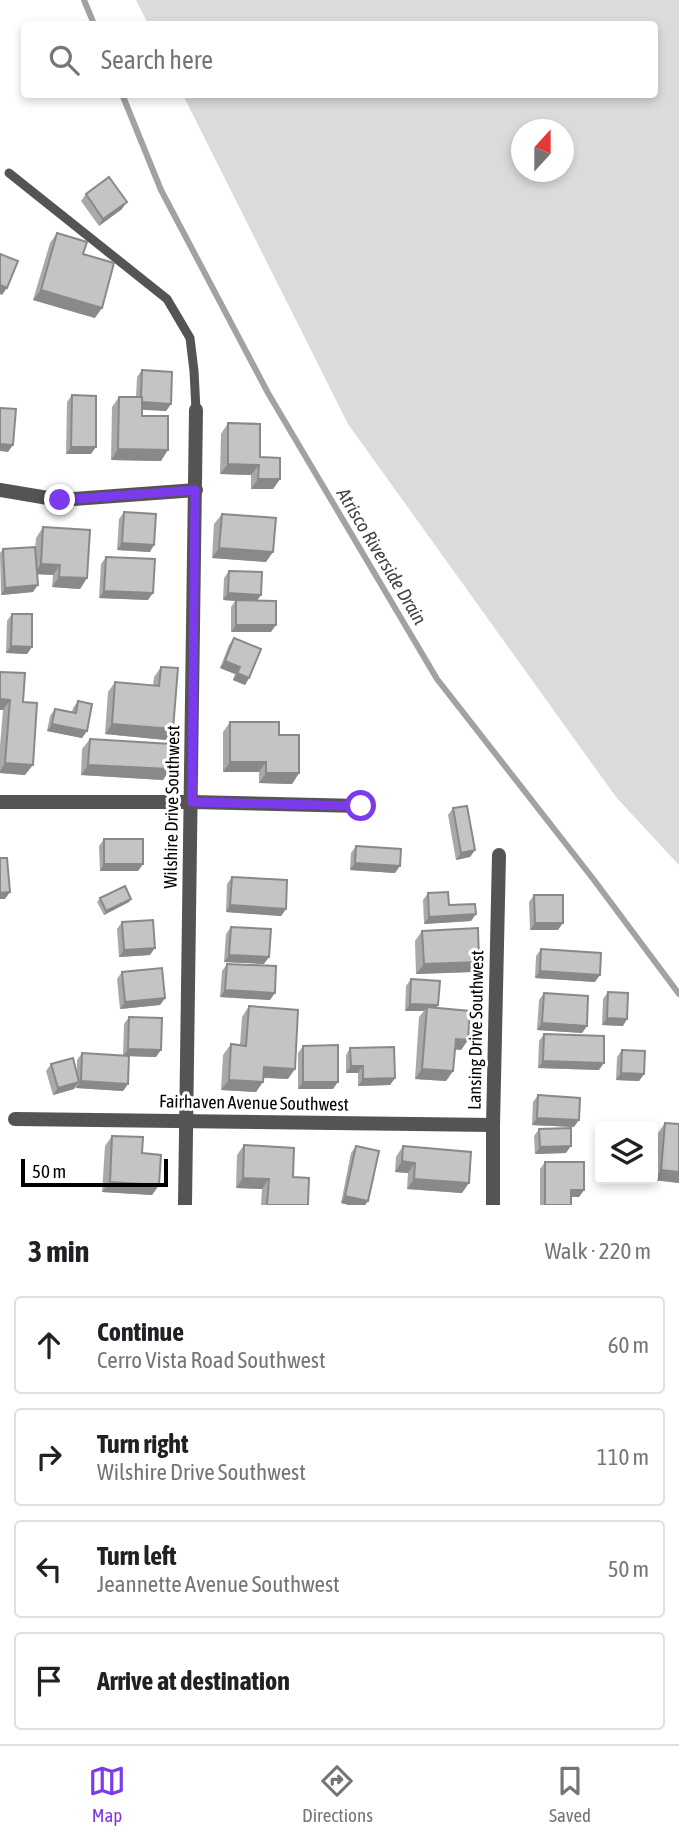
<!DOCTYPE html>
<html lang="en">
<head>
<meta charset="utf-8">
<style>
  body { margin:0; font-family:"Asap Condensed",sans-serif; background:#f2f2f2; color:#202124 }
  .controls { position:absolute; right:21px; bottom:21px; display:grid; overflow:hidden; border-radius:7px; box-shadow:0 4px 10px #0003 }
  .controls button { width:63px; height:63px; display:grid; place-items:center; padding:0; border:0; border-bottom:2px solid #e0e0e0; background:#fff; color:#202124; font:35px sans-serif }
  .compass { position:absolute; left:511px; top:119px; width:63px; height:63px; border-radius:50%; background:#fff; box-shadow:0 4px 10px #0003; rotate:21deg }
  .scale { position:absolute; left:21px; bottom:18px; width:147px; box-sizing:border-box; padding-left:7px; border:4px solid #000; border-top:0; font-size:19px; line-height:24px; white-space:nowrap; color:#000; -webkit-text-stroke:5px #fff; paint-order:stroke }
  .stop { position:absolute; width:21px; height:21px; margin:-16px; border:5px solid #7c3aed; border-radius:50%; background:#fff }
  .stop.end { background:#7c3aed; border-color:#fff; box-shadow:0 2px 7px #0008 }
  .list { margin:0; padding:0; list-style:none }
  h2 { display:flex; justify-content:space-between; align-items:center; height:91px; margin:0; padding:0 28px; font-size:30px }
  h2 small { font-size:23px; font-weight:400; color:#757577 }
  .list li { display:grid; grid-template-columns:46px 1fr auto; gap:21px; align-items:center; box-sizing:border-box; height:98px; margin:0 14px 14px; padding:0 14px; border:2px solid #e0e0e0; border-radius:7px }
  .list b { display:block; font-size:26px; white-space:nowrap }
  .list p { margin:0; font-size:23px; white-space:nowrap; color:#757577 }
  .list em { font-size:23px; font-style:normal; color:#757577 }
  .icon { flex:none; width:38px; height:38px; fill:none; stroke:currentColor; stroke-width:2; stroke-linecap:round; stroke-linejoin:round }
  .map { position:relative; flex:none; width:679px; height:1205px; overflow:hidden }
  .search { position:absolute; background:#fff; box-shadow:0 4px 10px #0003; left:21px; right:21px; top:21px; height:77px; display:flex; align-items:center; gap:18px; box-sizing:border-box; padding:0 24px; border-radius:7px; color:#757577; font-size:26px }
  .sheet { height:539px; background:#fff }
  nav { display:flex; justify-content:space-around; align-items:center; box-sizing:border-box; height:98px; border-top:2px solid #e0e0e0; background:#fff; font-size:19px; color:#757577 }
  nav a { display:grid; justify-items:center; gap:4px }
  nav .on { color:#7c3aed }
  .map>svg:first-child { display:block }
  .green { fill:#dbdbdb; fill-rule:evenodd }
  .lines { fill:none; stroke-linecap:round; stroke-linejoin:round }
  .stream { stroke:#a2a2a2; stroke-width:6 }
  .service { stroke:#545454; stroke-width:9 }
  .minor { stroke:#545454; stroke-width:14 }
  .wall { fill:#a9a9a9 }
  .shaded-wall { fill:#898989 }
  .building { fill:#c4c4c4; stroke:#898989; stroke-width:2 }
  .route { stroke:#7c3aed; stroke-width:9 }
  .labels { text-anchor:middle; stroke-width:6; stroke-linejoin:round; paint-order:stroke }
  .street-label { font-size:18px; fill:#000; stroke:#fff }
  .water-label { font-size:19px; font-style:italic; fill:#434343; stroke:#fff }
</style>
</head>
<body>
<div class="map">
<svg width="679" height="1205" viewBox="0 0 679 1205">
  <rect width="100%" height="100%" fill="#fff"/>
  <path class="green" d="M136,0H679V865L616,797L348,424L183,95L654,94V24H148ZM522,130H564V172H522Z"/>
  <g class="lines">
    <g class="stream">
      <polyline points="84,0 94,24"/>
      <polyline points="122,94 161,190 268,393 437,679 594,880 679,994"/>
    </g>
    <polyline class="service" points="9,173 167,299 190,338 194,371 196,410"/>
    <g class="minor">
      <polyline points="0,490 60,500 196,490"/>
      <polyline points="0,802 192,802 361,806"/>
      <polyline points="15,1119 493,1125"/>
      <polyline points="185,1205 196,410"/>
      <polyline points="493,1205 493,1125 499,855"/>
    </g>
  </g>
  <g class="wall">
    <polygon points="86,194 122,209 99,226 81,201"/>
    <polygon points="57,233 83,254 95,318 33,300 50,243"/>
    <polygon points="142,370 171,404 166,411 142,410 142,416 161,461 111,460 112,407 119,397 136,397 137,377"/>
    <polygon points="72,395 91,454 66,454 67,402"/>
    <polygon points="228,423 280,479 273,489 251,489 251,475 220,474 221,434"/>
    <polygon points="124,512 150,552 117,550 119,519"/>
    <polygon points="222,514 266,562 212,558 214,524"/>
    <polygon points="43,527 87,578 80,589 52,587 53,575 37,574 33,592 1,595 0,553 3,549 35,550 36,538"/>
    <polygon points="106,557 148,600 99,598 101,564"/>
    <polygon points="229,571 261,595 257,600 271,632 231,632 231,607 235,601 223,600 224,578"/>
    <polygon points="12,614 32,647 27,654 6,653 7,621"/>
    <polygon points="234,638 249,678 245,685 233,680 235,674 220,668 229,645"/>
    <polygon points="161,667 166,740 105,734 108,692 115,682 153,685 154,677"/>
    <polygon points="0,672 23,702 25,775 0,773 0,746 3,710"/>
    <polygon points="78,701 87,731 82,738 47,731 50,716 55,709 72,712 73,708"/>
    <polygon points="230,722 279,735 299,773 292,784 259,783 259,772 223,772 223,732"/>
    <polygon points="90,739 170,769 163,780 81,775 82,749"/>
    <polygon points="453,808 475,850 470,857 456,860 448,815"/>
    <polygon points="104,839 143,864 138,871 100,871 99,846"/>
    <polygon points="356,846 395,873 350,870 351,853"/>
    <polygon points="232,877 286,909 281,916 226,912 227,884"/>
    <polygon points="428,893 449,905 476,914 471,921 424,924 423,900"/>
    <polygon points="534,895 558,930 530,930 529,902"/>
    <polygon points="100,898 131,899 129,902 104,915 97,902"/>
    <polygon points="122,922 150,955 119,957 117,929"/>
    <polygon points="231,927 264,964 224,962 226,934"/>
    <polygon points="422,931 472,972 416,974 415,941"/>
    <polygon points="541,949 595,982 535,978 536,956"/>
    <polygon points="227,964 270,1000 220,997 222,971"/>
    <polygon points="122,972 165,998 160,1005 120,1009 117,979"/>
    <polygon points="411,979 438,1005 436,1008 468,1040 461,1050 455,1049 453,1071 446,1081 415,1079 419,1017 424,1011 405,1011 406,986"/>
    <polygon points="608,992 623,1026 602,1025 603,999"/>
    <polygon points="544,993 587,1026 582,1033 537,1030 539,1000"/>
    <polygon points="249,1006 288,1079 263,1078 256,1092 221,1090 223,1055 231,1044 240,1045 242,1017"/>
    <polygon points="129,1017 156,1057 129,1056 128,1084 123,1091 76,1088 76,1086 74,1089 53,1095 46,1071 51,1064 77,1072 77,1060 82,1053 123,1056 124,1024"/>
    <polygon points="544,1034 599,1070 538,1068 539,1041"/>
    <polygon points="303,1046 333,1089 298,1089 298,1053"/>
    <polygon points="350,1048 395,1078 390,1085 358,1086 358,1073 346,1073 346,1055"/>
    <polygon points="622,1050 644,1074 639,1081 616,1080 617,1057"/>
    <polygon points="538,1095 574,1127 532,1125 533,1102"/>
    <polygon points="665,1123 679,1183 654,1180 658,1133"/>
    <polygon points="539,1129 566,1153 535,1154 534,1136"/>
    <polygon points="112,1136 142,1153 159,1185 152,1195 102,1192 105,1146"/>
    <polygon points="244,1145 293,1177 308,1205 261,1205 262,1189 236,1188 237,1155"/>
    <polygon points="356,1146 368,1201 365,1205 349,1205 341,1203 351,1153"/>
    <polygon points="403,1146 462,1193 407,1189 408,1173 395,1172 396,1157"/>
    <polygon points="545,1162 584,1190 579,1197 571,1197 571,1205 540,1205 540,1169"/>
  </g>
  <g class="shaded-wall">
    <polygon points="127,202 122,209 99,226 103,219"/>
    <polygon points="0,285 7,288 2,295 0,294"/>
    <polygon points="41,290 102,308 95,318 33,300"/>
    <polygon points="141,402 171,404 166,411 136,409"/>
    <polygon points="0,444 13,445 8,452 0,451"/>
    <polygon points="71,447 96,447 91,454 66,454"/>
    <polygon points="118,449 168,450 161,461 111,460"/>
    <polygon points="228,464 259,465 251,475 220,474"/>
    <polygon points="258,479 280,479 273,489 251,489"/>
    <polygon points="122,543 154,545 150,552 117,550"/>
    <polygon points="219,548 273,552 266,562 212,558"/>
    <polygon points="41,564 60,565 53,575 34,574"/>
    <polygon points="59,577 87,578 80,589 52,587"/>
    <polygon points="38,585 33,592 1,595 5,588"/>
    <polygon points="104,591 153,593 148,600 99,598"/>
    <polygon points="228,593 261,595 256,602 223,600"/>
    <polygon points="236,625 276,625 271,632 231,632"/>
    <polygon points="11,646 32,647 27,654 6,653"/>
    <polygon points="225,661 240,667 235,674 220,668"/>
    <polygon points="237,673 249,678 245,685 233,680"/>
    <polygon points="0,699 10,700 3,710 0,710"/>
    <polygon points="52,724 87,731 82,738 47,731"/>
    <polygon points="112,724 173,729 166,740 105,734"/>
    <polygon points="230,762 266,762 259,772 223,772"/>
    <polygon points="5,763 33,765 25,775 0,773 0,771"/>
    <polygon points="88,765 170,769 163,780 81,775"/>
    <polygon points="266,773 299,773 292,784 259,783"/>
    <polygon points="475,850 470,857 456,860 461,853"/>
    <polygon points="355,863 400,866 395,873 350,870"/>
    <polygon points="104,864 143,864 138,871 100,871"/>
    <polygon points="10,892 5,899 0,899 0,893"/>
    <polygon points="131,899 129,902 104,915 106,911"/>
    <polygon points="230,905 286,909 281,916 226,912"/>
    <polygon points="476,914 471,921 424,924 429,917"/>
    <polygon points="535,923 563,923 558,930 530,930"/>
    <polygon points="155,948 150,955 119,957 124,950"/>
    <polygon points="229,955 269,957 264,964 224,962"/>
    <polygon points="479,962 472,972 416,974 424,964"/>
    <polygon points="540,971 600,975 595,982 535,978"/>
    <polygon points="225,990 275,993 270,1000 220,997"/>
    <polygon points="165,998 160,1005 120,1009 125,1002"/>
    <polygon points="410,1004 438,1005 434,1012 427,1007 424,1011 405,1011"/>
    <polygon points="607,1018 627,1019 623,1026 602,1025"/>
    <polygon points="542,1023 587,1026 582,1033 537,1030"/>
    <polygon points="456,1039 468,1040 461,1050 449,1049"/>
    <polygon points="128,1049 161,1050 156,1057 123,1056"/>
    <polygon points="543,1061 604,1063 599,1070 538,1068"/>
    <polygon points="351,1066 363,1066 358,1073 346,1073"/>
    <polygon points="264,1067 295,1069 288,1079 257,1077"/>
    <polygon points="422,1069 453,1071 446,1081 415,1079"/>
    <polygon points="621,1073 644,1074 639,1081 616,1080"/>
    <polygon points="395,1078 390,1085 358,1086 363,1079"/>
    <polygon points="229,1080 263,1082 256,1092 221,1090"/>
    <polygon points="81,1081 128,1084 123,1091 76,1088"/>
    <polygon points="79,1082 74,1089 53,1095 58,1088"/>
    <polygon points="303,1082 338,1082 333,1089 298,1089"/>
    <polygon points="537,1118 579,1120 574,1127 532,1125"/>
    <polygon points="571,1146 566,1153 535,1154 540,1147"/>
    <polygon points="402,1161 415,1163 408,1173 395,1172"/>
    <polygon points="661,1170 679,1172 679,1183 654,1180"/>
    <polygon points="243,1178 269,1179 262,1189 236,1188"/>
    <polygon points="414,1179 469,1183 462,1193 407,1189"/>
    <polygon points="110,1182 159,1185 152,1195 102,1192"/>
    <polygon points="571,1190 584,1190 579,1197 567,1197"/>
    <polygon points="345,1196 368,1201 365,1205 349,1205 341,1203"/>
  </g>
  <g class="building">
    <polygon points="109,177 127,202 103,219 86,194"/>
    <polygon points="57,233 87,242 83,254 114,263 102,308 41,290"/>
    <polygon points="0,254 18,261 7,288 0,285"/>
    <polygon points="142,370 172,372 171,404 142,402 142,397 141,397"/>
    <polygon points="72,395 96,396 96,447 71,447"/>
    <polygon points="119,397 142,397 142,416 168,416 168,450 118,449"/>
    <polygon points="0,408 16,409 13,445 0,444"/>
    <polygon points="228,423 260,424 260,457 280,458 280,479 258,479 259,465 228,464"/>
    <polygon points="124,512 156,514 154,545 122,543"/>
    <polygon points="222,514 276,518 273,552 219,548"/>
    <polygon points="43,527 90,530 87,578 59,577 60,565 41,564"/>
    <polygon points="35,547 38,585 5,588 3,549"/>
    <polygon points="106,557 155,559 153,593 104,591"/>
    <polygon points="229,571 262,572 261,595 228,593"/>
    <polygon points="236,600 276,601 276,625 236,625"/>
    <polygon points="12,614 32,614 32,647 11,646"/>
    <polygon points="234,638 261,649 249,678 237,673 240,667 225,661"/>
    <polygon points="161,667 178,668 173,729 112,724 115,682 159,686"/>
    <polygon points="0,672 25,673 23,702 37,703 33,765 5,763 10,700 0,699"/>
    <polygon points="78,701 92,704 87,731 52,724 55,709 76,713"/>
    <polygon points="230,722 279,722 279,735 299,735 299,773 266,773 266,762 230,762"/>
    <polygon points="90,739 171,744 170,769 88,765"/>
    <polygon points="467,806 475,850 461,853 453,808"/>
    <rect x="104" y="839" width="39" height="25"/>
    <polygon points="356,846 401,849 400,866 355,863"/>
    <polygon points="0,858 7,858 10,892 0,893"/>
    <polygon points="232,877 287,880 286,909 230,905"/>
    <polygon points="125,886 131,899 106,911 100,898"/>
    <polygon points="448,892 449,905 475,904 476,914 429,917 428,893"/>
    <polygon points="534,895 563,895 563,923 535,923"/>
    <polygon points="153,920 155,948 124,950 122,922"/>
    <polygon points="231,927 271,929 269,957 229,955"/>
    <polygon points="478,928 479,962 424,964 422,931"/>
    <polygon points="541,949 601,953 600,975 540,971"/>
    <polygon points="227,964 276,966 275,993 225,990"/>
    <polygon points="162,968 165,998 125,1002 122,972"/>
    <polygon points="411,979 440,981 438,1005 410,1004"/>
    <polygon points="608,992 628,993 627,1019 607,1018"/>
    <polygon points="544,993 588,996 587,1026 542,1023"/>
    <polygon points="249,1006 298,1010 295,1069 264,1067 263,1082 229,1080 231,1044 246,1046"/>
    <polygon points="427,1007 470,1011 468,1040 456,1039 453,1071 422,1069"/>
    <polygon points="129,1017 162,1018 161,1050 128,1049"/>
    <polygon points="544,1034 604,1036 604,1063 543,1061"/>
    <polygon points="338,1045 338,1082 303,1082 303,1046"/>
    <polygon points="394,1047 395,1078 363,1079 363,1066 351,1066 350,1048"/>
    <polygon points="622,1050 645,1051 644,1074 621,1073"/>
    <polygon points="82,1053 129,1056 128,1084 81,1081"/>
    <polygon points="73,1058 79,1082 58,1088 51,1064"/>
    <polygon points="538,1095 580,1098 579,1120 537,1118"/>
    <polygon points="665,1123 679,1124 679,1172 661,1170"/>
    <polygon points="571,1128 571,1146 540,1147 539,1129"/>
    <polygon points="112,1136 143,1137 142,1153 161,1155 159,1185 110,1182"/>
    <polygon points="244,1145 294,1148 293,1177 309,1178 308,1205 267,1205 269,1179 243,1178"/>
    <polygon points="356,1146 379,1151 368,1201 345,1196"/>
    <polygon points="403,1146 471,1152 469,1183 414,1179 415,1163 402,1161"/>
    <polygon points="545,1162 584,1162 584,1190 571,1190 571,1205 545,1205"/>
  </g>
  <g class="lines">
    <polyline class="route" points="60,500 195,490 192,802 361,806"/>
  </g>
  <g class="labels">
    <g class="street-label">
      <text transform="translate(172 807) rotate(-89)" y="6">Wilshire Drive Southwest</text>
      <text transform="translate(476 1030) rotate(-89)" y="6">Lansing Drive Southwest</text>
      <text transform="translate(254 1103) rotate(1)" y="6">Fairhaven Avenue Southwest</text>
    </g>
    <g class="water-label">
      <text transform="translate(382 556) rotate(59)" y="7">Atrisco Riverside Drain</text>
    </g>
  </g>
</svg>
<div class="controls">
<button><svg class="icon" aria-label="layers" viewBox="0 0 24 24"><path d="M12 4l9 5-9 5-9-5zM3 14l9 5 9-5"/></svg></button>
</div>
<svg class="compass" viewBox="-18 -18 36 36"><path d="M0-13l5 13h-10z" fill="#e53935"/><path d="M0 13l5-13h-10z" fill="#757577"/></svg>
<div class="scale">50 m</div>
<div class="stop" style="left:361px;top:806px"></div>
<div class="stop end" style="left:60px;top:500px"></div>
<div class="search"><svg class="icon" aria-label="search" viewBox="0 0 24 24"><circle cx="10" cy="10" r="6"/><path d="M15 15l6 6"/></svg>Search here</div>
</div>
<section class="sheet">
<h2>3 min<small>Walk · 220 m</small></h2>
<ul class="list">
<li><svg class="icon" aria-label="ahead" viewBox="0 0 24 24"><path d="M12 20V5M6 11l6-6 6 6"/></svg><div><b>Continue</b><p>Cerro Vista Road Southwest</p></div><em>60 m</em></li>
<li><svg class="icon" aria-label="right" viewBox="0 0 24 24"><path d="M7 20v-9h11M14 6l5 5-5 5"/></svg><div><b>Turn right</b><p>Wilshire Drive Southwest</p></div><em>110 m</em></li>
<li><svg class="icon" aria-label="left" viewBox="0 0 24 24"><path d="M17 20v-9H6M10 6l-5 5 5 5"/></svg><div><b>Turn left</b><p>Jeannette Avenue Southwest</p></div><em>50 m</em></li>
<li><svg class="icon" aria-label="arrive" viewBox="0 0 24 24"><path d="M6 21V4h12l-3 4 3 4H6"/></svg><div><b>Arrive at destination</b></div></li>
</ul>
</section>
<nav>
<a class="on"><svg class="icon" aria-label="map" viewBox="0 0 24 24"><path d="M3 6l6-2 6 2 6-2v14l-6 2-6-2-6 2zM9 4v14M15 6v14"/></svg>Map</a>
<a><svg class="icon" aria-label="directions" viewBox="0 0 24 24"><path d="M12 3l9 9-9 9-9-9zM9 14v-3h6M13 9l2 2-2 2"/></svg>Directions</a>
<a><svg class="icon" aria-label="saved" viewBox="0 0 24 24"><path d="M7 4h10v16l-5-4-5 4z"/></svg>Saved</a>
</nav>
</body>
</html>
